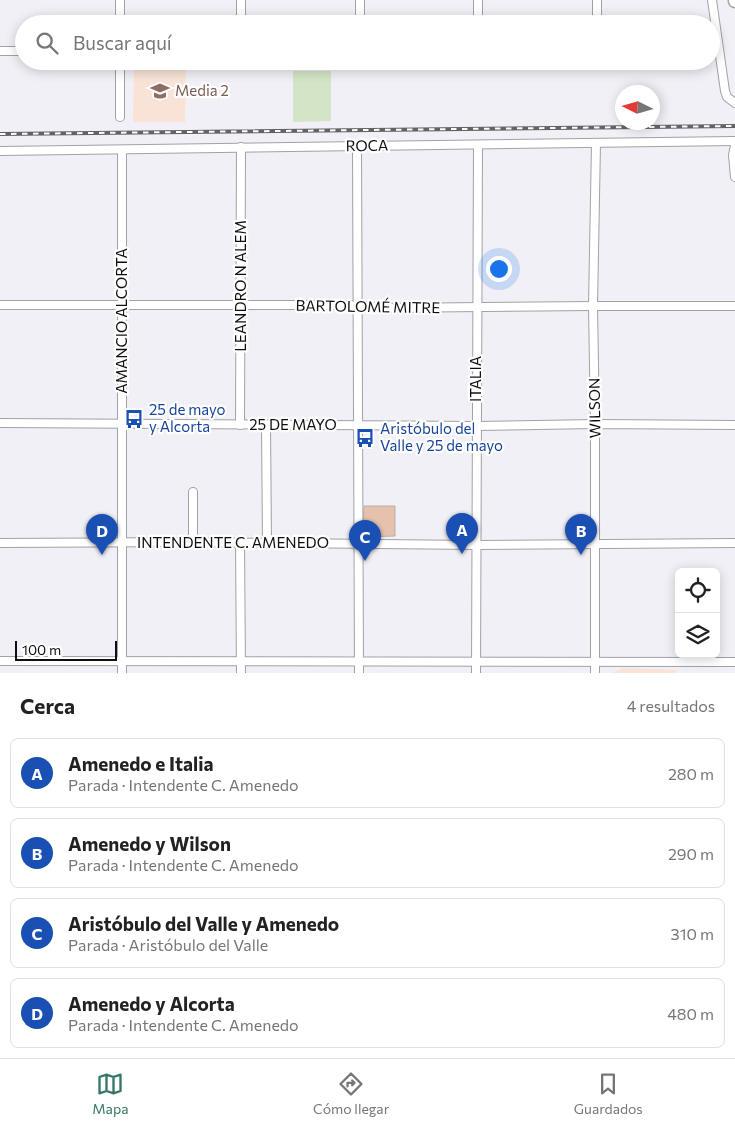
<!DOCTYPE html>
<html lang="es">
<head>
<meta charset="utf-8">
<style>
  body { margin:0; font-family:Commissioner,sans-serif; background:#f2f2f2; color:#222 }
  .controls { position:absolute; right:15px; bottom:15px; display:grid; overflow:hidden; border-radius:8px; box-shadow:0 2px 12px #0003 }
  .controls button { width:45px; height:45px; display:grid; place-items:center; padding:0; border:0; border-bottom:1px solid #e0e0e0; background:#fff; color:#222; font:25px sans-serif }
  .compass { position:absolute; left:615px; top:85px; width:45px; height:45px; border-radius:50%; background:#fff; box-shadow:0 2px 12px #0003; rotate:275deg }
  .scale { position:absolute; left:15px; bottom:12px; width:102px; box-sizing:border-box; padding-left:5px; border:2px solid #0e0d10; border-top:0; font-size:14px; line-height:18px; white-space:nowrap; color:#0e0d10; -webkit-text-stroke:4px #fefefe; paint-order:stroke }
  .you { position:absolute; left:498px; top:268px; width:18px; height:18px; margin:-12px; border:4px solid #fff; border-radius:50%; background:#1a73e8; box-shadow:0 0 0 8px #1a73e833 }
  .badge { display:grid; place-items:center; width:32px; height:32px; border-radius:50%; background:#347665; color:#fff; font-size:16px; font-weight:700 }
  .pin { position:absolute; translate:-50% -41px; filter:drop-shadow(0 1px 2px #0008) }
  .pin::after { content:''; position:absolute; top:26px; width:18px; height:15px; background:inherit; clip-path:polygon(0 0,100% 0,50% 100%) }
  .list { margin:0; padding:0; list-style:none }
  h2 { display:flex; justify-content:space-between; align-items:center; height:65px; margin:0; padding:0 20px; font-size:21px }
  h2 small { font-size:16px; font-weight:400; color:#767676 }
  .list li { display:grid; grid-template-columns:32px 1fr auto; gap:15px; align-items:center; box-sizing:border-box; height:70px; margin:0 10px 10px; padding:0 10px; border:1px solid #e0e0e0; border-radius:8px }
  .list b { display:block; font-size:19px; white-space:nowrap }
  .list p { margin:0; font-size:16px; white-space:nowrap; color:#767676 }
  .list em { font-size:16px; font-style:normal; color:#767676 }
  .icon { flex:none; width:28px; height:28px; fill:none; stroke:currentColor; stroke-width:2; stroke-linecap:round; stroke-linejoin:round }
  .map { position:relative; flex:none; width:735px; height:673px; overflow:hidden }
  .search { position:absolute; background:#fff; box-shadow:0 2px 12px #0003; left:15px; right:15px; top:15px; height:55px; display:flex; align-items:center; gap:12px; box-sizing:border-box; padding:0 18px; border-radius:28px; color:#767676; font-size:19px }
  .sheet { height:385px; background:#fff }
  nav { display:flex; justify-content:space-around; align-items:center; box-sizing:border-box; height:70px; border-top:1px solid #e0e0e0; background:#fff; font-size:14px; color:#767676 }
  nav a { display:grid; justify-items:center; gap:2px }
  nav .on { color:#347665 }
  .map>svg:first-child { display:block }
  .education { fill:#f9e2d6 }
  .green { fill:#d3e5c6 }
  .building { fill:#e6c1ad; stroke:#b6b0ac }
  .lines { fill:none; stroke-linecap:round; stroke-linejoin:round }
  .street-casing { stroke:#a2a1a7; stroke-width:10 }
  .primary-casing { stroke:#a2a1a7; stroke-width:15 }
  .street { stroke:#fff; stroke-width:8 }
  .primary { stroke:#fff; stroke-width:12 }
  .rail-casing { stroke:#636266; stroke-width:4 }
  .rail { stroke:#fefefe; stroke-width:2; stroke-dasharray:5.5; stroke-linecap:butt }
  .labels { text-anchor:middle; stroke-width:4.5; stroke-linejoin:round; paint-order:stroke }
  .education-label { font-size:15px; fill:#785e54; stroke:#fefefe; text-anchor:start }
  .street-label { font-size:15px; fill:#0e0d10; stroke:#fefefe }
  .transit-label { font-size:15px; fill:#164399; stroke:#fefefe; text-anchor:start }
</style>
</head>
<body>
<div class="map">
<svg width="735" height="673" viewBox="0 0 735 673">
  <rect width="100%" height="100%" fill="#f1f0f6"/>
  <g class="education">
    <polygon points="134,61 186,61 185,122 133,122"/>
    <polygon points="623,668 679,670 674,673 613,673"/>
  </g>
  <polygon class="green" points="293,71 331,71 331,121 293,122"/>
  <polygon class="building" points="364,506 395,506 395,536 363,537"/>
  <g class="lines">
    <g class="street-casing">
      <g id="street">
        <polyline points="120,0 120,24"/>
        <polyline points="241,0 241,24"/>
        <polyline points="360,0 360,24"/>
        <polyline points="478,0 478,24"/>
        <polyline points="597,0 597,24"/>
        <polyline points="712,0 725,91 727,97 735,103"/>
        <polyline points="0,51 24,51"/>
        <polyline points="120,61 120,117"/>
        <polyline points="735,145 733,155 735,177"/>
        <polyline points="357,146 359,673"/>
        <polyline points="0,151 735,141"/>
        <polyline points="0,305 350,305 381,308 593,306 735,306"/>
        <polyline points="0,423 476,426 595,424 735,425"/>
        <polyline points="240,425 241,147"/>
        <polyline points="266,425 267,542"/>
        <polyline points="193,492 193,542"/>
        <polyline points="240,542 241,673"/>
        <polyline points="0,543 193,542 477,545 735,543"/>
        <polyline points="0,661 735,662"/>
        <polyline points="122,673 122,150"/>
        <polyline points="476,673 478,145"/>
        <polyline points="595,673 595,424 593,306 596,143"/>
      </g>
    </g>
    <g class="primary-casing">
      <polyline id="primary" points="735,0 735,1"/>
    </g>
    <use href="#street" class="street"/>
    <use href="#primary" class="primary"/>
    <g class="rail-casing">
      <polyline id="rail" points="0,134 735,126"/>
    </g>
    <use href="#rail" class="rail"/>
  </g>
  <defs>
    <g id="school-bare" transform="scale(1.5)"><path d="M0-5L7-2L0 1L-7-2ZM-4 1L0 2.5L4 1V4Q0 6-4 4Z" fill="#8d6e63" stroke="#fefefe" stroke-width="2.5" paint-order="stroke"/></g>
    <g id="bus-bare" transform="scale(1.5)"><path d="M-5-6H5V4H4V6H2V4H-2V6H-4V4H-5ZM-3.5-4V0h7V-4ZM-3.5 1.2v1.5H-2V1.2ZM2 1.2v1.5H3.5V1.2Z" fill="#1a4fb4" stroke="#fefefe" stroke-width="2.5" paint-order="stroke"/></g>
  </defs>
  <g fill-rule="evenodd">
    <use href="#school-bare" x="160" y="91"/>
    <use href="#bus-bare" x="134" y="419"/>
    <use href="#bus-bare" x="365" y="438"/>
  </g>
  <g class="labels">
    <g class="education-label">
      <text x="175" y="96">Media 2</text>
    </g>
    <g class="street-label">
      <text transform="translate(367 146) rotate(-1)" y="5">ROCA</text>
      <text transform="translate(241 286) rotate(-90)" y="5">LEANDRO N ALEM</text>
      <text transform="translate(368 307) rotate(1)" y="5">BARTOLOMÉ MITRE</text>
      <text transform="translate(122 321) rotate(-90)" y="5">AMANCIO ALCORTA</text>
      <text transform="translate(476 379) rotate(-90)" y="5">ITALIA</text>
      <text transform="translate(595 408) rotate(-91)" y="5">WILSON</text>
      <text x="293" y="430">25 DE MAYO</text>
      <text x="233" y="548">INTENDENTE C. AMENEDO</text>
    </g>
    <g class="transit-label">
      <text x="149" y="415">25 de mayo<tspan x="149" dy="17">y Alcorta</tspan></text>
      <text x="380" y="434">Aristóbulo del<tspan x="380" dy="17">Valle y 25 de mayo</tspan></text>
    </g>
  </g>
</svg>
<div class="controls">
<button><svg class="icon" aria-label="locate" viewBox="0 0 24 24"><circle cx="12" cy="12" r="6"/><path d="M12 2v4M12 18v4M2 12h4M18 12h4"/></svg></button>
<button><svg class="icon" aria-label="layers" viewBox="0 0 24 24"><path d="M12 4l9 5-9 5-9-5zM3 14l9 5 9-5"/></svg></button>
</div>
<svg class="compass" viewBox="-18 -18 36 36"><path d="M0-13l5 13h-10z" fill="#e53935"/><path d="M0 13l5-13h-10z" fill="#767676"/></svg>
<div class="scale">100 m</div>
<div class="you"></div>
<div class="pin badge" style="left:462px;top:554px;background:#1a4fb4">A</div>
<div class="pin badge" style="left:581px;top:555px;background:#1a4fb4">B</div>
<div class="pin badge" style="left:365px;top:561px;background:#1a4fb4">C</div>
<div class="pin badge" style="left:102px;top:555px;background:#1a4fb4">D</div>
<div class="search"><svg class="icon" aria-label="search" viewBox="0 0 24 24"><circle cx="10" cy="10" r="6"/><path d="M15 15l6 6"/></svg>Buscar aquí</div>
</div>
<section class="sheet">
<h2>Cerca<small>4 resultados</small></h2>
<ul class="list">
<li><span class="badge" style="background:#1a4fb4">A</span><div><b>Amenedo e Italia</b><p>Parada · Intendente C. Amenedo</p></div><em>280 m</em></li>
<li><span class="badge" style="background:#1a4fb4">B</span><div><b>Amenedo y Wilson</b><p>Parada · Intendente C. Amenedo</p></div><em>290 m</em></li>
<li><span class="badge" style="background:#1a4fb4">C</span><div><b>Aristóbulo del Valle y Amenedo</b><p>Parada · Aristóbulo del Valle</p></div><em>310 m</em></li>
<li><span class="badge" style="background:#1a4fb4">D</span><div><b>Amenedo y Alcorta</b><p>Parada · Intendente C. Amenedo</p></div><em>480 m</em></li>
</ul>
</section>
<nav>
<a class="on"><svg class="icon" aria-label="map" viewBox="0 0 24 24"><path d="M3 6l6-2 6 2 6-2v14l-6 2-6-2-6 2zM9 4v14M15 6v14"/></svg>Mapa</a>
<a><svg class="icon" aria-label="directions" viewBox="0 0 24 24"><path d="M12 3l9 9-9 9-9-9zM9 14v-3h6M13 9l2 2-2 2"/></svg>Cómo llegar</a>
<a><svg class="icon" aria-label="saved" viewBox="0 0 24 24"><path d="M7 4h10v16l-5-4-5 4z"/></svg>Guardados</a>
</nav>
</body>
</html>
